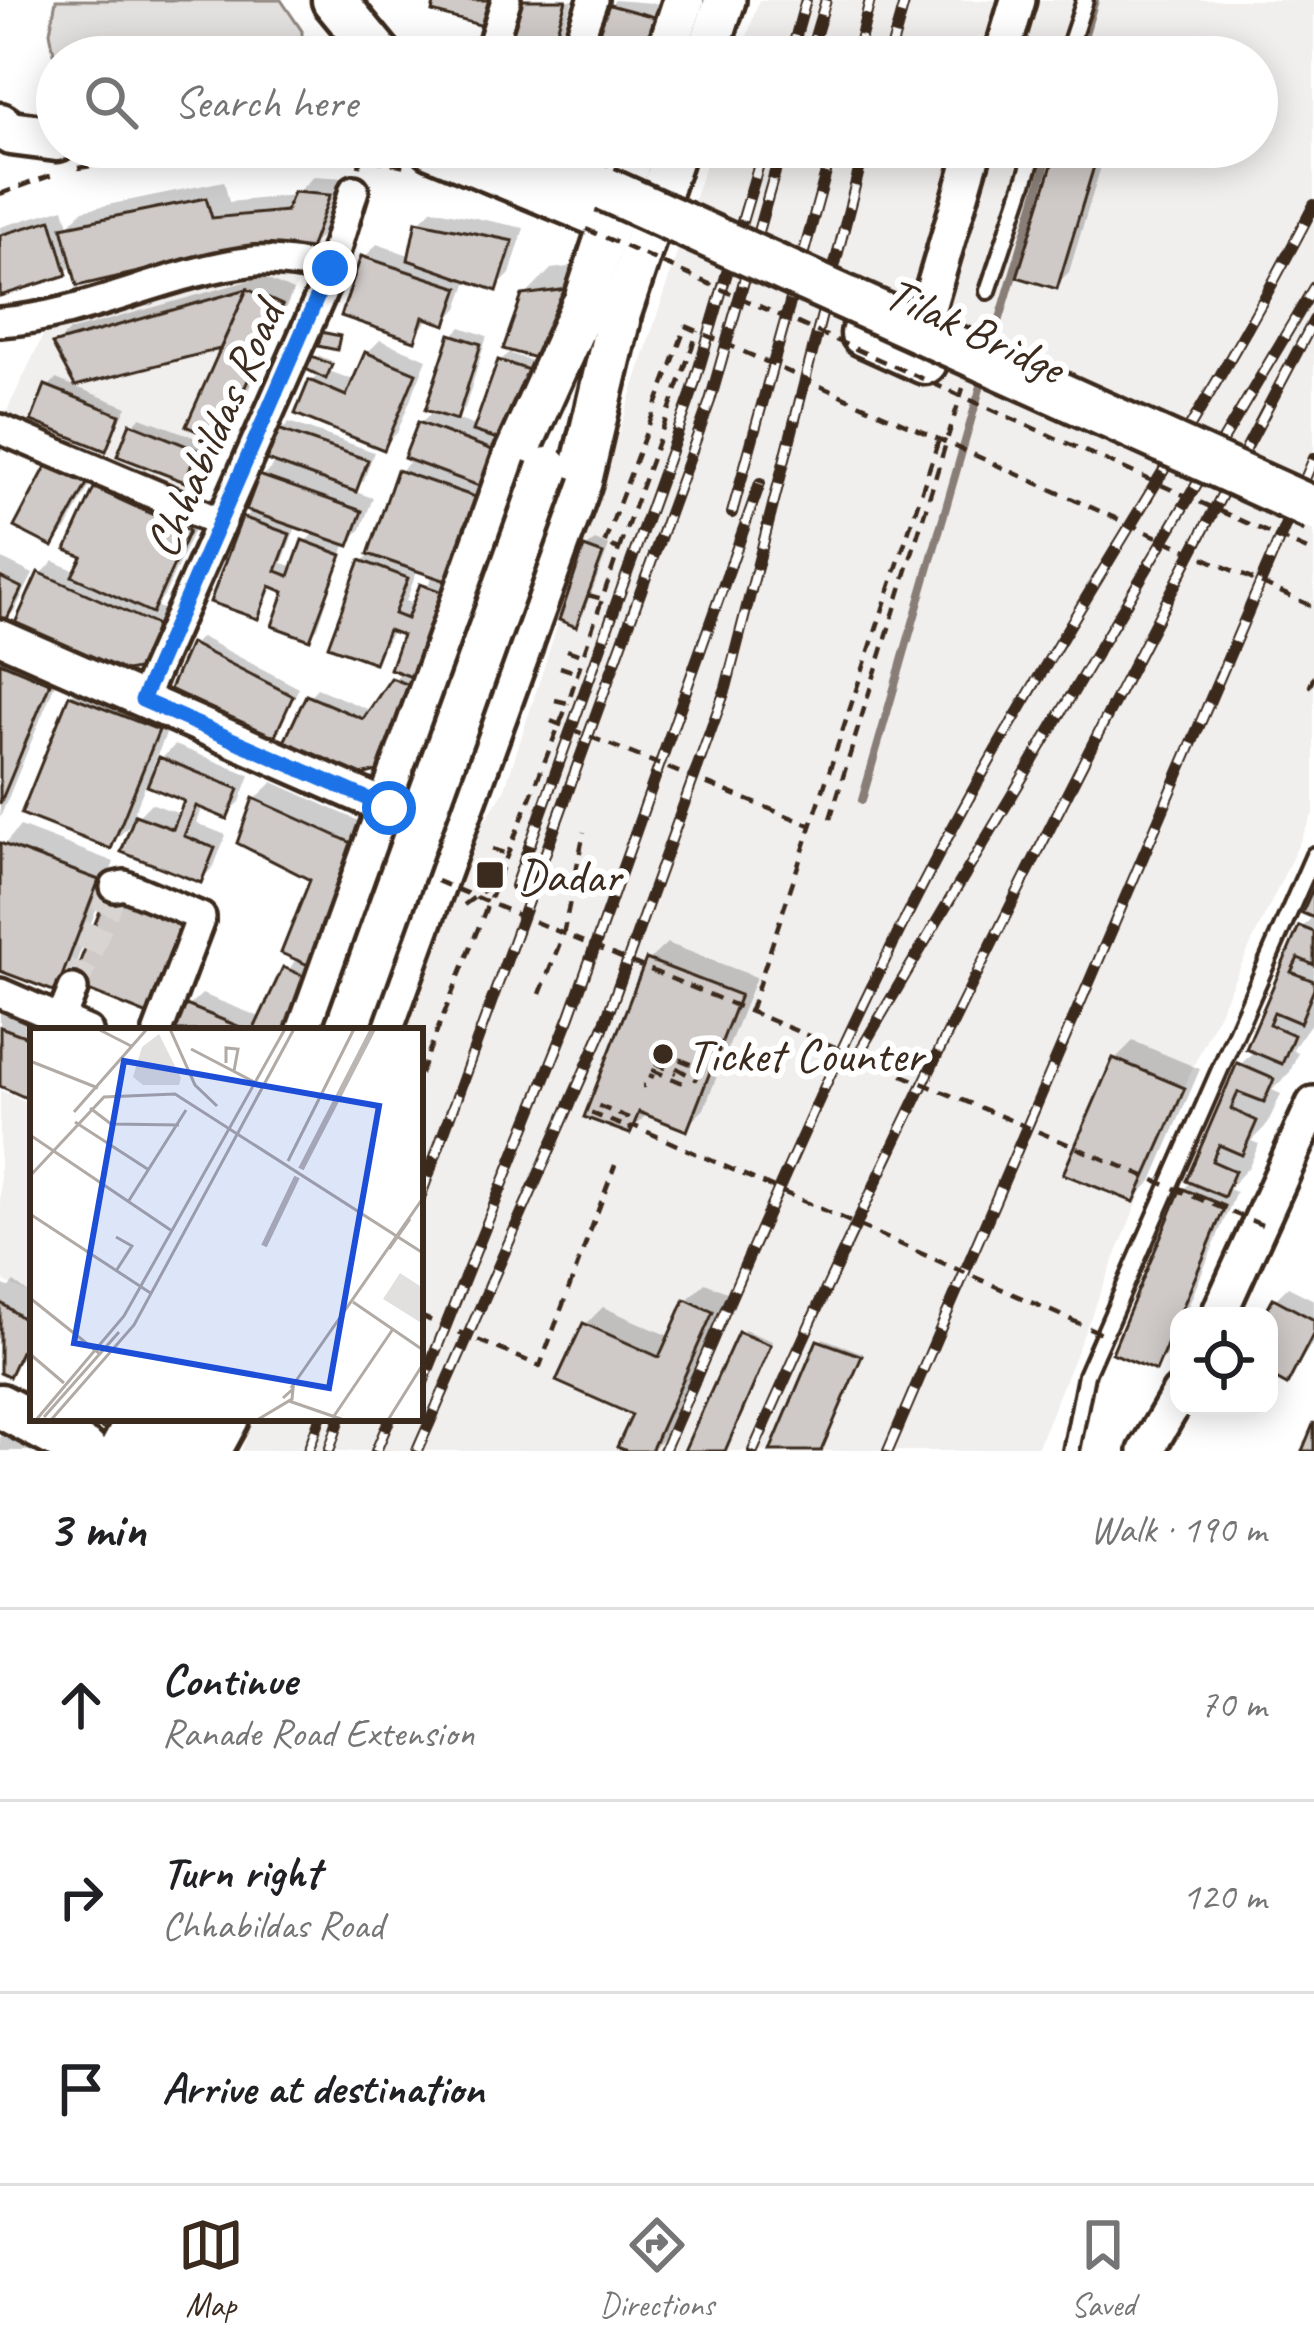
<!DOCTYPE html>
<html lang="en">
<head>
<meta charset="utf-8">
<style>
  body { margin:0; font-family:Caveat,sans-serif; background:#f6f6f6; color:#202124 }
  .controls { position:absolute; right:36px; bottom:36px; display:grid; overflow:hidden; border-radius:24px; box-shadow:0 6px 30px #0003 }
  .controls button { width:108px; height:108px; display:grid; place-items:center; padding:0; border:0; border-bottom:3px solid #e0e0e0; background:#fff; color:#202124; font:60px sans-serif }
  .stop { position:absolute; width:36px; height:36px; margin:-27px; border:9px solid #1a73e8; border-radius:50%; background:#fff }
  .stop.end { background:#1a73e8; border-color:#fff; box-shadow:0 3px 12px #0008 }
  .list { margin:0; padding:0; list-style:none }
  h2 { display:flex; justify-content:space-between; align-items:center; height:156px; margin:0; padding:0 48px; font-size:51px }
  h2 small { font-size:39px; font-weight:400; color:#757577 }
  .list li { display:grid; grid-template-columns:78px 1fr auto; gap:36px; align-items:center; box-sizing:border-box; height:192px; padding:0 48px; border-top:3px solid #e0e0e0 }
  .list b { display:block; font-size:45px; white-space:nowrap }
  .list p { margin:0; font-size:39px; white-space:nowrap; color:#757577 }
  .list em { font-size:39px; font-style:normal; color:#757577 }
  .icon { flex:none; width:66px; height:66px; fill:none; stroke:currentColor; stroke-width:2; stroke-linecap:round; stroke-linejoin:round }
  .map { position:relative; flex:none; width:1314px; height:1451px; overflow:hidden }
  .search { position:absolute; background:#fff; box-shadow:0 6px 30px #0003; left:36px; right:36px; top:36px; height:132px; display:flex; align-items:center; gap:30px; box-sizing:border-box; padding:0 42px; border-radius:66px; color:#757577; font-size:45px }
  .sheet { height:732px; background:#fff }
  nav { display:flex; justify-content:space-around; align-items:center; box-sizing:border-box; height:168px; border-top:3px solid #e0e0e0; background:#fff; font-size:33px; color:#757577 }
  nav a { display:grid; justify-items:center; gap:6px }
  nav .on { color:#3b2a1e }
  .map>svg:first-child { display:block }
  .built { fill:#f1efee }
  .green { fill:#e2e0de; stroke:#8e857e; stroke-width:3 }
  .shadow { fill:#0003; fill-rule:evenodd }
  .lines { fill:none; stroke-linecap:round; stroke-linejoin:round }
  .stream { stroke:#887e77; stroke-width:8 }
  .building { fill:#cfcac7; stroke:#3b2a1e; stroke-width:3 }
  .minor-tunnel { stroke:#d8d4d2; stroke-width:27; stroke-dasharray:27 14; stroke-linecap:butt }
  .service-casing { stroke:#3b2a1e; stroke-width:22 }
  .minor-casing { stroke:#3b2a1e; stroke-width:36 }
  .tertiary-casing { stroke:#3b2a1e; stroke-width:42 }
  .secondary-casing { stroke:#3b2a1e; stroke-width:48 }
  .primary-casing { stroke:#3b2a1e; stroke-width:51 }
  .path { stroke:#3b2a1e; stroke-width:4.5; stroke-dasharray:12 9; stroke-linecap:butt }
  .service { stroke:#fff; stroke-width:14 }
  .minor { stroke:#fff; stroke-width:27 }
  .tertiary { stroke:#fff; stroke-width:33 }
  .secondary { stroke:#fff; stroke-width:39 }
  .primary { stroke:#fff; stroke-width:42 }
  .rail-casing { stroke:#3b2a1e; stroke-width:12 }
  .rail { stroke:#fff; stroke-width:8; stroke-dasharray:22; stroke-linecap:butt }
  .primary-bridge-casing { stroke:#3b2a1e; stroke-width:51; stroke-linecap:butt }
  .path-bridge { stroke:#3b2a1e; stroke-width:4.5; stroke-dasharray:12 9; stroke-linecap:butt }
  .primary-bridge { stroke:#fff; stroke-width:42 }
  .route { stroke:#1a73e8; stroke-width:15 }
  .poi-dot { fill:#3b2a1e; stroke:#fff; stroke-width:4.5 }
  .labels { text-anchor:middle; stroke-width:12; stroke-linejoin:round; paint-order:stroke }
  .street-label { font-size:48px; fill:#3b2a1e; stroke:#fff }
  .poi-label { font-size:48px; fill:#3b2a1e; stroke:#fff; text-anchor:start }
  .inset-river { fill:none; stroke:#bcb6b3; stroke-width:6 }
  .inset-road { fill:none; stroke:#b1aaa5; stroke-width:3 }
  .view { fill:#1d4ed8; fill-opacity:0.15; stroke:#1d4ed8; stroke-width:6 }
  .inset-edge { fill:none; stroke:#3b2a1e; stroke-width:6 }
</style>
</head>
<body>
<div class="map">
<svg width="1314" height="1451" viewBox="0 0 1314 1451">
  <rect width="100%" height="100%" fill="#fff"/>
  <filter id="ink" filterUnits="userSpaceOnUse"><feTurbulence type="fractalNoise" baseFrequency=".00833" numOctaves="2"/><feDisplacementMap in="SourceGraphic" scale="24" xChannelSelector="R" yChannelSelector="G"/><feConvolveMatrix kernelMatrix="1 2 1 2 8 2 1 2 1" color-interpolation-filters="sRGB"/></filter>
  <g filter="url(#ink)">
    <g class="built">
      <polygon points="759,0 1314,0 1314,812 1192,1069 1036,1451 241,1451 253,1418 420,1418 420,1031 394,1031 452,872 504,791 711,147 1257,147 1257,57 740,57"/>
      <polygon points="251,267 297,284 200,502 5,415 48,325"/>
      <polygon points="0,1090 33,1105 33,1296 0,1279"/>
    </g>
    <polygon class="green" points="56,0 281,0 302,31 302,55 57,57 57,69 50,32"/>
    <g class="shadow">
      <polygon points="525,0 573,0 553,57 516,57"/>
      <polygon points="614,0 666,4 652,57 595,57"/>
      <polygon points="1065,147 1106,150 1069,272 1056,285 1058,153"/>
      <polygon points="314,176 346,178 326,231 308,249 74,264 66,272 0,293 0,227 64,208 69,225 83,210 224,181 229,202 295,195"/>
      <polygon points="432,209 524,228 510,274 497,287 469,278 458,308 445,322 430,317 414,337 364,258 377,244 412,256 419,222"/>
      <path d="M592,264L513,349L511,354L544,365L409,743L309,697L317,688L372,711L402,670L406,634L394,629L375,659L362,562L372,552L400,472L413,458L420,424L434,410L452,336L461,327L487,336L465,408L454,418L478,427L500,361L513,349L525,296L551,269ZM418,568L434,574L416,605L406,601Z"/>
      <polygon points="262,277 293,291 233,425 220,438 226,345 76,383 56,344 69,331"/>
      <polygon points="380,340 427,359 397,433 383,447 311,382 320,373 318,355 334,362 329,371 356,381 367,353"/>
      <polygon points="56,379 127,407 106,447 48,387"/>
      <polygon points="141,417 204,441 184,478 133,425"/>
      <path d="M289,422L374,452L364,480L353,491L373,498L361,529L345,545L318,628L310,636L288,590L274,585L257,616L244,519L254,509L262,477L278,461L281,431ZM297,524L316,531L305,542L296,567L282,563Z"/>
      <polygon points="65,447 100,466 66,530 53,543"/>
      <polygon points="110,477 200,517 164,596 155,606 168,611 150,652 41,574 54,561 78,572 97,490"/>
      <polygon points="595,540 609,546 583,615 575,624 586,548"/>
      <polygon points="0,558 33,574 15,610 2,624"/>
      <polygon points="201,637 299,688 273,735 193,645"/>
      <polygon points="0,644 61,669 0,818"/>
      <path d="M89,678L175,712L152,768L175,745L250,775L240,802L226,815L202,806L196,823L226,835L214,866L201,880L137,818L110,845L71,696ZM146,783L188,799L182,815L151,803L129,826Z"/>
      <polygon points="273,782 381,831 304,1031 178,1031 188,1007 202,994 260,1017 297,957 314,878 255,799"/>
      <polygon points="20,826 114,862 73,971 55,989 0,968 0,850"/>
      <polygon points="1314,915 1314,1019 1292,1050 1298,1052 1290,1072 1272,1090 1281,1094 1267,1125 1251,1141 1259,1144 1249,1167 1228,1189 1236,1192 1184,1316 1179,1316 1168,1354 1155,1367 1183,1190 1192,1180 1240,1065 1255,1050 1302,928"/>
      <polygon points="667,943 756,977 704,1109 686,1127 648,1113 630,1131 649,960"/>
      <polygon points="0,1004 74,1031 33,1031 33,1098 0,1083"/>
      <polygon points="1133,1041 1200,1069 1152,1181 1134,1199 1115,1059"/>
      <polygon points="14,1282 33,1296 33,1343 8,1374 0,1369 0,1284 9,1287"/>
      <polygon points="705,1283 729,1293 664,1438 651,1451 635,1451 636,1413 585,1325 603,1307 671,1337 687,1300"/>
      <polygon points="1288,1287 1314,1300 1314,1341 1287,1381 1269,1372 1275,1300"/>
      <polygon points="744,1330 772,1341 725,1451 687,1451"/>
      <polygon points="823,1338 863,1353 821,1451 773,1451"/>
      <polygon points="0,1403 84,1451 0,1451"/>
    </g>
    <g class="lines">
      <g class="stream">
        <polyline points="1078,57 1095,0"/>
        <polyline points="991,349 1051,147"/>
        <polyline points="862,800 984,375"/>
      </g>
    </g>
    <g class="building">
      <polygon points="435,0 490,0 483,26 432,12"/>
      <polygon points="522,0 566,0 549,57 505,57"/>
      <polygon points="606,4 655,17 644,57 591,57"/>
      <polygon points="1056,152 1095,163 1057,289 1017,277"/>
      <polygon points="293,192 330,195 309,252 200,258 77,286 62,227 206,198 212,218 286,211"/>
      <polygon points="51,220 67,275 0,296 0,235"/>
      <polygon points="416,221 513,241 497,291 408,260"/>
      <polygon points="361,256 459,288 446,325 423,317 415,341 341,316"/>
      <polygon points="247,289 282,305 220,442 186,426"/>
      <polygon points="247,289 220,349 75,386 52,344"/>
      <polygon points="568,289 546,361 503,349 522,295"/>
      <polygon points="321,332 340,336 337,350 318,346"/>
      <polygon points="450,334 481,344 457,420 425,410"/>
      <polygon points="365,352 416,373 384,450 295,414 309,380 346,396"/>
      <polygon points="312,356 332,365 326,379 306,369"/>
      <polygon points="498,360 538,373 513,444 473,431"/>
      <polygon points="45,385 120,415 106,451 31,421"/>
      <polygon points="418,422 503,454 490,490 404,458"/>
      <polygon points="130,423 197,450 185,482 117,456"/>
      <polygon points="278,429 368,460 356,492 267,460"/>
      <polygon points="50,459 89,480 53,547 14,527"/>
      <polygon points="397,470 484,500 455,584 368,554"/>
      <polygon points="259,475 362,511 349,546 246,510"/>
      <polygon points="94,488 189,531 152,613 72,576 82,557 66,550"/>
      <polygon points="242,517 290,534 276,571 289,576 302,540 342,555 310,640 272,626 284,592 270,586 258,619 210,602"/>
      <polygon points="584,547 603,554 576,627 559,620"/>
      <polygon points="360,560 408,578 394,614 407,619 420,584 459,598 428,683 390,669 402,635 388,630 375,663 328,646"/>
      <polygon points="38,572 156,625 149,652 137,669 116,673 12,630"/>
      <polygon points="0,577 22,588 3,627 0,626"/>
      <polygon points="190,643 293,696 274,738 170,689"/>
      <polygon points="0,662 50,683 0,804"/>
      <polygon points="391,678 423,690 390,768 357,776 284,742 306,695 363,719"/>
      <polygon points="69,695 159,730 111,849 21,814"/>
      <polygon points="159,757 239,789 227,819 196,806 184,836 215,848 201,883 121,852 135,815 173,829 184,801 147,786"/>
      <polygon points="253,798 365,849 322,971 281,953 310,880 237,843"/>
      <polygon points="0,843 99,880 56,992 0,971"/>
      <polygon points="110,886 192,919 153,1017 71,984"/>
      <polygon points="1314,886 1314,918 1302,913"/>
      <polygon points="1299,926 1314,932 1314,965 1298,958 1291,972 1314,981 1314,989 1300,1023 1274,1012 1269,1024 1294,1035 1282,1064 1246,1049"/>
      <polygon points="646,959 740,995 687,1131 639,1112 630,1134 584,1117"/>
      <polygon points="283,967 315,981 297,1031 253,1031"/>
      <polygon points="186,1005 250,1031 175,1031"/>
      <polygon points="0,1027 33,1039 33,1101 0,1086"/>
      <polygon points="1113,1058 1185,1088 1134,1202 1063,1174"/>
      <polygon points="1237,1063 1274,1079 1264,1102 1238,1092 1231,1109 1257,1121 1242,1155 1219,1145 1212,1161 1235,1171 1224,1197 1186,1181"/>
      <polygon points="1181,1188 1225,1206 1156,1371 1112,1353"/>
      <polygon points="1273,1298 1314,1320 1314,1333 1287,1385 1269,1375 1269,1316 1263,1316"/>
      <polygon points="685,1299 713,1312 651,1451 627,1451 617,1447 632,1415 556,1381 583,1323 659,1357"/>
      <polygon points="0,1302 33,1326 9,1377 0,1373"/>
      <polygon points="738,1332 771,1345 725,1451 684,1451"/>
      <polygon points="817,1340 862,1356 821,1451 770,1451"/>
      <polygon points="84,1418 126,1418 115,1436"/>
      <polygon points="1314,1422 1314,1451 1302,1451"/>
    </g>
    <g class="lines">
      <polyline class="minor-tunnel" points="73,989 115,887"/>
      <g class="service-casing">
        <g id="service">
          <polyline points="1066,57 1085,0"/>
          <polyline points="988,291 1036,147"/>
          <polyline points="1071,1451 1086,1375 1314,855"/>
        </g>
      </g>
      <g class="minor-casing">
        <g id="minor">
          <polyline points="580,36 593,0"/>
          <polyline points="494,39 506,0"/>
          <path d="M0,322C88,316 167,271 255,261C279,259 306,266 330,268"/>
          <polyline points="0,429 222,523"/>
          <polyline points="142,700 325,286 354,190"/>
          <polyline points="115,887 124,885 201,917 158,1031"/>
          <polyline points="0,993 88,1031"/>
          <polyline points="61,1019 73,989"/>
        </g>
      </g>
      <g class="tertiary-casing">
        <g id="tertiary">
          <polyline points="1001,57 1018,0"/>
          <polyline points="909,350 926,314 975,147"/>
          <polyline points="0,637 389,808"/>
          <polyline points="1218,1316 1314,1104"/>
          <polyline points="1146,1451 1179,1394"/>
        </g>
      </g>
      <g class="secondary-casing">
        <g id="secondary">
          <polyline points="665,57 684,0"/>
          <polyline points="706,57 725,0"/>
          <polyline points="582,308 635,147"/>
          <polyline points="618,321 676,147"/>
        </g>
      </g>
      <g class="primary-casing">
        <g id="primary">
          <polyline points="334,0 381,57"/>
          <polyline points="0,125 11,133 57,139"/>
          <polyline points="433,147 594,213"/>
          <polyline points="519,147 605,189"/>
          <polyline points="863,334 925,362"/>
          <polyline points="309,1031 515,457 582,308"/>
          <polyline points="380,1031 580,481 618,321"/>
          <polyline points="0,1406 85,1451"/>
          <polyline points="121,1451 139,1418"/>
          <polyline points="165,1451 183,1418"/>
          <polyline points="209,1451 227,1418"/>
        </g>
      </g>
      <g class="path">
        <polyline points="359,167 363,147"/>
        <path d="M78,168C186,152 298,143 406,166"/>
        <polyline points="0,194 55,174"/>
        <polyline points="619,549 698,331"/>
        <polyline points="588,595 603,599"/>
        <polyline points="567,650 583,656 619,549 604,544 686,326"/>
        <polyline points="560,667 578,673"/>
        <polyline points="1314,676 1310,686 1314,688"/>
        <polyline points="555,700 568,703 583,656"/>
        <polyline points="830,819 963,388"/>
        <polyline points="492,849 507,854"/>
        <polyline points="464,905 491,885 485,882 499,869"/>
        <polyline points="540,994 563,935 584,832"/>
        <polyline points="750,1011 939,439"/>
        <polyline points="660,1052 694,1065"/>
        <polyline points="658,1057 697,1080"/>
        <polyline points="655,1063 676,1073"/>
        <polyline points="652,1070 685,1084"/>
        <polyline points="420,1074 568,703"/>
        <polyline points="649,1075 654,1077"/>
        <polyline points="642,1086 645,1086"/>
        <polyline points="621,1125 593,1114 596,1105 636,1121"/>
      </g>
      <use href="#service" class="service"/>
      <use href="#minor" class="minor"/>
      <use href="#tertiary" class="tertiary"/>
      <use href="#secondary" class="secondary"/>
      <use href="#primary" class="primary"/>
      <g class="rail-casing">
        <g id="rail">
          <polyline points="790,57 806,0"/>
          <polyline points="809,57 826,0"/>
          <polyline points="856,57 870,0"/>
          <polyline points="889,57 905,0"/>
          <polyline points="732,513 833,147"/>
          <polyline points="515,886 691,395 764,147"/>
          <polyline points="857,1056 1314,287"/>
          <polyline points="420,1198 710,401 782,147"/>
          <polyline points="420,1390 570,1016 760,483"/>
          <polyline points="308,1451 320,1418"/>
          <polyline points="329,1451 340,1418"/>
          <polyline points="376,1451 390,1418"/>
          <polyline points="417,1451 602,1031 726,688 865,147"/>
          <path d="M664,1451C763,1225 859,994 980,778C1089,585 1213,402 1314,205"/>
          <path d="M753,1451C923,1065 1117,693 1314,320"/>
          <polyline points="888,1451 1314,458"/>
        </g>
      </g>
      <use href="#rail" class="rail"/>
      <g class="primary-bridge-casing">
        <g id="primary-bridge">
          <polyline points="605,189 1314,509"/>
          <polyline points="346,1031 548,469"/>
        </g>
      </g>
      <g class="path-bridge">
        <polyline points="586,229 1314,553"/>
        <polyline points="686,326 1314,607"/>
        <polyline points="551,721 810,825"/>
        <polyline points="437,881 1262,1225"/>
        <polyline points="628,1129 634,1126 1103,1334"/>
        <polyline points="420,1316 540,1366 615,1165"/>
      </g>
      <use href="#primary-bridge" class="primary-bridge"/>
    </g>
  </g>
  <g class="lines" filter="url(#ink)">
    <polyline class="route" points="330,268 142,700 389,808"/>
  </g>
  <g class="poi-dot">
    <rect x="475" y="860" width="30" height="30" rx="6"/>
    <circle cx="663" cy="1054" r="12"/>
  </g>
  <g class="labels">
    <g class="street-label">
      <text transform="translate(975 329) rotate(25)" y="17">Tilak Bridge</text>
      <text transform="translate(213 429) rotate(-66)" y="17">Chhabildas Road</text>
    </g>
    <g class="poi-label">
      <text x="517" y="892">Dadar</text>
      <text x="687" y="1071">Ticket Counter</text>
    </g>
  </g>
  <g transform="translate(30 1028)">
    <rect width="393" height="393" fill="#fff"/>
    <path d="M129,6L151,50L149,57H113L103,49L112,19ZM370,245L393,260V296L353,271Z" fill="#e2e0de"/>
    <path class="inset-river" d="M271,141L343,1M234,218L267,149"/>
    <path class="inset-road" d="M68,1L103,19M140,1L165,57L187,78M161,21L226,55M0,33L68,60M196,35V20L208,21L204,43M60,80L81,96L149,97M44,84L117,1M45,94L119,142M0,107L142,203M258,133L324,1M0,148L74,69L145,66L393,225M98,174L156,82M0,186L122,266M86,209L102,218L86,243M359,221L380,191M0,270L70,326M323,274L393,322M0,326L34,355M261,360L393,170M259,373L314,392M304,388L363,301M14,389L89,304M6,392L94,288L255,1M21,392L104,297L264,1M227,392L262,371L263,361L253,370M358,392L393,336"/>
    <path class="view" d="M94,33L349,78L299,360L44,315Z"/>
    <rect width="393" height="393" class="inset-edge"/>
  </g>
</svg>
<div class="controls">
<button><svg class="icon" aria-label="locate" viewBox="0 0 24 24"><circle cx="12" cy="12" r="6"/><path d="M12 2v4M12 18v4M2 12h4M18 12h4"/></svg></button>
</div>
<div class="stop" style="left:389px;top:808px"></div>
<div class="stop end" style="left:330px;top:268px"></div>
<div class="search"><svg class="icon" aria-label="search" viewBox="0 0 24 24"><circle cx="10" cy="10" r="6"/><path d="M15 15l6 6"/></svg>Search here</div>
</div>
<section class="sheet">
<h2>3 min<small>Walk · 190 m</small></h2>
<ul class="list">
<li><svg class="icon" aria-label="ahead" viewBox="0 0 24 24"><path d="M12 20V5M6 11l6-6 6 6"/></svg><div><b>Continue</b><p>Ranade Road Extension</p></div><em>70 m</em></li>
<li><svg class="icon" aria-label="right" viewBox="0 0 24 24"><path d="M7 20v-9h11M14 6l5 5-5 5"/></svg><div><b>Turn right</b><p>Chhabildas Road</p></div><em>120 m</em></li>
<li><svg class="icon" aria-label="arrive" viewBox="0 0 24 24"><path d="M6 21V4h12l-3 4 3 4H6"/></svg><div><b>Arrive at destination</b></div></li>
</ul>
</section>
<nav>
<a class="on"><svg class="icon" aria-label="map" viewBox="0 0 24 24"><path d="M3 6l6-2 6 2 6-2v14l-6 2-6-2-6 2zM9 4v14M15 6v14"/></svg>Map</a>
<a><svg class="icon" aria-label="directions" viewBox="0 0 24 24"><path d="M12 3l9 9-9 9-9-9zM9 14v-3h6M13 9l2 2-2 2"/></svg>Directions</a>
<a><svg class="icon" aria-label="saved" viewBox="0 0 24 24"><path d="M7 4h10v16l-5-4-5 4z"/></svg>Saved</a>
</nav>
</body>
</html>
